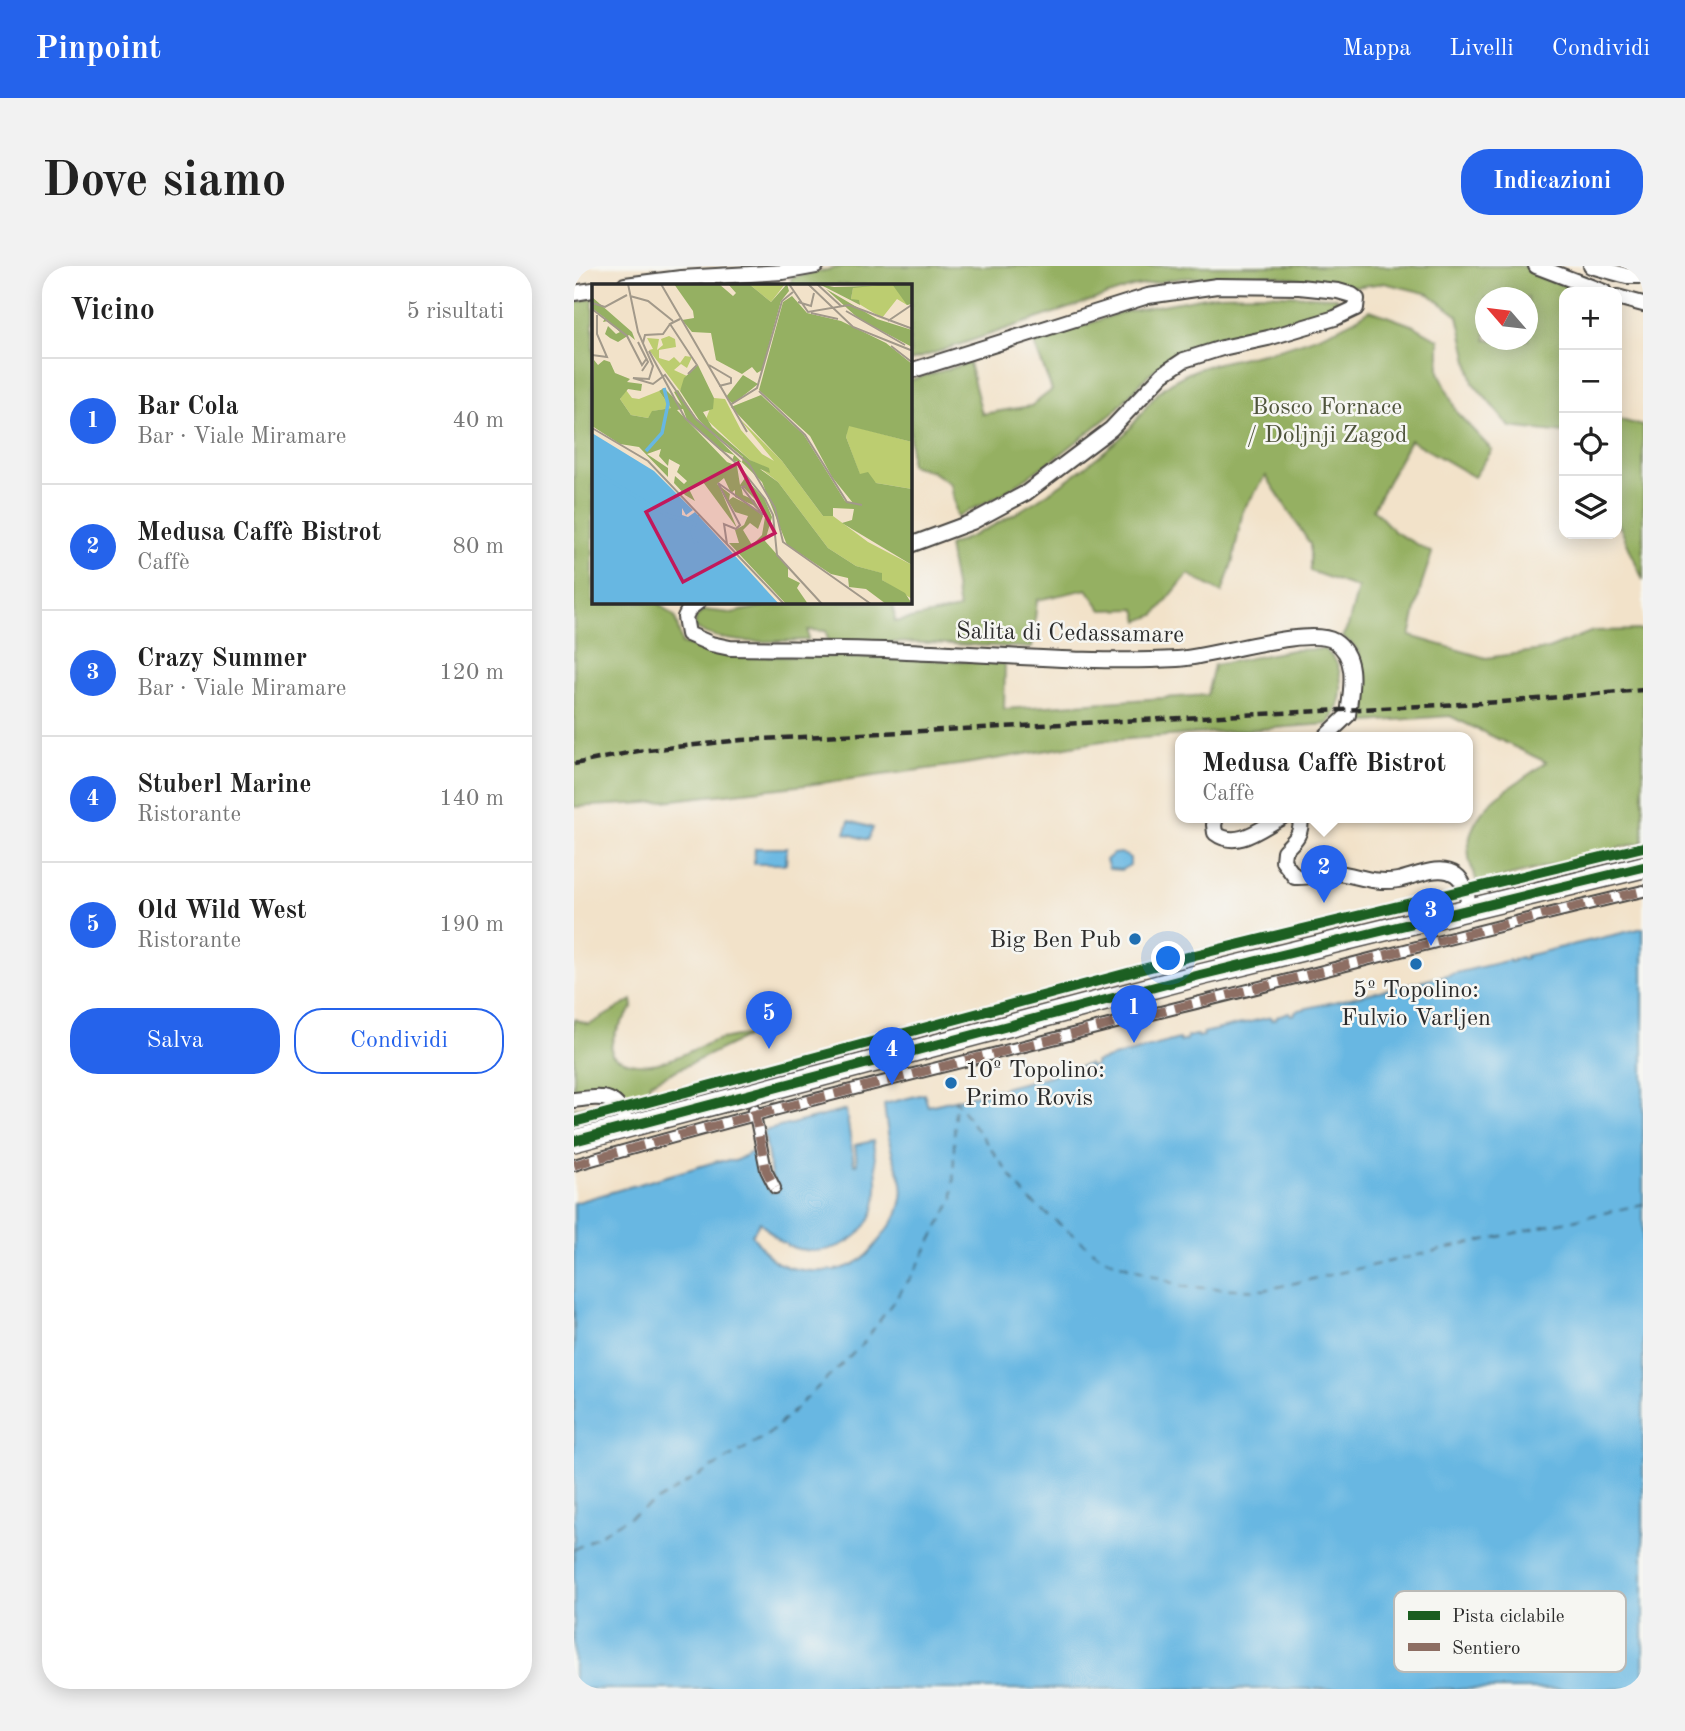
<!DOCTYPE html>
<html lang="it">
<head>
<meta charset="utf-8">
<style>
  body { margin:0; font-family:"Old Standard TT",serif; background:#f2f2f2; color:#222 }
  .controls { position:absolute; right:21px; top:21px; display:grid; overflow:hidden; border-radius:14px; box-shadow:0 4px 18px #0003 }
  .controls button { width:63px; height:63px; display:grid; place-items:center; padding:0; border:0; border-bottom:2px solid #e0e0e0; background:#fff; color:#222; font:35px sans-serif }
  .compass { position:absolute; left:901px; top:21px; width:63px; height:63px; border-radius:50%; background:#fff; box-shadow:0 4px 18px #0003; rotate:298deg }
  .you { position:absolute; left:595px; top:693px; width:24px; height:24px; margin:-18px; border:5px solid #fff; border-radius:50%; background:#1a73e8; box-shadow:0 0 0 10px #1a73e833 }
  .badge { display:grid; place-items:center; width:46px; height:46px; border-radius:50%; background:#2563eb; color:#fff; font-size:23px; font-weight:700 }
  .pin { position:absolute; translate:-50% -58px; filter:drop-shadow(0 2px 4px #0008) }
  .pin::after { content:''; position:absolute; top:37px; width:24px; height:21px; background:inherit; clip-path:polygon(0 0,100% 0,50% 100%) }
  .popup { position:absolute; left:601px; top:466px; width:298px; height:91px; box-sizing:border-box; display:grid; place-content:center; border-radius:14px; background:#fff; filter:drop-shadow(0 2px 5px #0005); font-size:23px; white-space:nowrap; color:#767676 }
  .popup b { font-size:26px; color:#222 }
  .popup::after { content:''; position:absolute; left:50%; top:100%; margin-left:-14px; border:14px solid transparent; border-top-color:#fff }
  .list { margin:0; padding:0; list-style:none }
  h2 { display:flex; justify-content:space-between; align-items:center; height:91px; margin:0; padding:0 28px; font-size:30px }
  h2 small { font-size:23px; font-weight:400; color:#767676 }
  .list li { display:grid; grid-template-columns:46px 1fr auto; gap:21px; align-items:center; box-sizing:border-box; height:126px; padding:0 28px; border-top:2px solid #e0e0e0 }
  .list b { display:block; font-size:26px; white-space:nowrap }
  .list p { margin:0; font-size:23px; white-space:nowrap; color:#767676 }
  .list em { font-size:23px; font-style:normal; color:#767676 }
  .actions { display:flex; gap:14px; padding:21px 28px }
  .actions a { flex:1; padding:16px 0; border:2px solid #2563eb; border-radius:28px; text-align:center; font-size:24px; color:#2563eb }
  .actions .main { background:#2563eb; color:#fff }
  .icon { flex:none; width:38px; height:38px; fill:none; stroke:currentColor; stroke-width:2; stroke-linecap:round; stroke-linejoin:round }
  .map { position:relative; flex:none; width:1069px; height:1423px; overflow:hidden; border-radius:28px }
  header { display:flex; align-items:center; gap:42px; box-sizing:border-box; height:98px; padding:0 35px; background:#2563eb; color:#fff }
  header strong { font-size:33px }
  nav { display:flex; gap:38px; margin-inline-start:auto; font-size:24px }
  .intro { display:flex; align-items:center; justify-content:space-between; box-sizing:border-box; height:168px; padding:0 42px }
  h1 { margin:0; font-size:49px }
  .button { padding:18px 32px; border-radius:28px; background:#2563eb; color:#fff; font-size:24px; font-weight:700 }
  main { display:flex; gap:42px; padding:0 42px }
  aside { flex:1; background:#fff; border-radius:28px; box-shadow:0 4px 18px #0003 }
  .map>svg:first-child { display:block }
  .forest { fill:#95b062; stroke:#606e46; stroke-width:2; fill-rule:evenodd }
  .water { fill:#67b7e2; stroke:#497186; stroke-width:2 }
  .lines { fill:none; stroke-linecap:round; stroke-linejoin:round }
  .ferry { stroke:#405c6b; stroke-width:2; stroke-dasharray:9 7; stroke-linecap:butt }
  .pedestrian-casing { stroke:#494643; stroke-width:14 }
  .minor-casing { stroke:#494643; stroke-width:18 }
  .primary-casing { stroke:#494643; stroke-width:24 }
  .pedestrian { stroke:#fff; stroke-width:10 }
  .minor { stroke:#fff; stroke-width:14 }
  .primary { stroke:#fff; stroke-width:21 }
  .rail { stroke:#2b2b2b; stroke-width:4.5; stroke-dasharray:10 5; stroke-linecap:butt }
  .quiet { stroke:#8d6e63; stroke-width:9; stroke-dasharray:18 9; stroke-linecap:butt }
  .cycleway-casing { stroke:#f6f6f2; stroke-width:15 }
  .cycleway { stroke:#1b5e20; stroke-width:10 }
  .poi-dot { fill:#1f6fb2; stroke:#f6f6f2; stroke-width:2.5 }
  .labels { text-anchor:middle; stroke-width:5; stroke-linejoin:round; paint-order:stroke }
  .park-label { font-size:24px; fill:#4f543c; stroke:#f6f6f2 }
  .street-label { font-size:24px; fill:#2b2b2b; stroke:#f6f6f2 }
  .poi-label { font-size:24px; fill:#2b2b2b; stroke:#f6f6f2; text-anchor:end }
  .inset-river { fill:none; stroke:#67b7e2; stroke-width:3.5 }
  .inset-road { fill:none; stroke:#a2998a; stroke-width:2 }
  .view { fill:#c2185b; fill-opacity:0.15; stroke:#c2185b; stroke-width:3.5 }
  .inset-edge { fill:none; stroke:#2b2b2b; stroke-width:3.5 }
  .key { fill:#f6f6f2; stroke:#b9b9b6; stroke-width:2 }
  .key-label { font-size:19px; fill:#2b2b2b }
</style>
</head>
<body>
<header>
<strong>Pinpoint</strong>
<nav><a>Mappa</a><a>Livelli</a><a>Condividi</a></nav>
</header>
<div class="intro"><h1>Dove siamo</h1><a class="button">Indicazioni</a></div>
<main>
<aside>
<h2>Vicino<small>5 risultati</small></h2>
<ul class="list">
<li><span class="badge">1</span><div><b>Bar Cola</b><p>Bar · Viale Miramare</p></div><em>40 m</em></li>
<li><span class="badge">2</span><div><b>Medusa Caffè Bistrot</b><p>Caffè</p></div><em>80 m</em></li>
<li><span class="badge">3</span><div><b>Crazy Summer</b><p>Bar · Viale Miramare</p></div><em>120 m</em></li>
<li><span class="badge">4</span><div><b>Stuberl Marine</b><p>Ristorante</p></div><em>140 m</em></li>
<li><span class="badge">5</span><div><b>Old Wild West</b><p>Ristorante</p></div><em>190 m</em></li>
</ul>
<div class="actions"><a class="main">Salva</a><a>Condividi</a></div>
</aside>
<div class="map">
<svg width="1069" height="1423" viewBox="0 0 1069 1423">
  <rect width="100%" height="100%" fill="#f6f6f2"/>
  <filter id="ink" filterUnits="userSpaceOnUse"><feTurbulence type="fractalNoise" baseFrequency=".0143" numOctaves="2"/><feDisplacementMap in="SourceGraphic" scale="14" xChannelSelector="R" yChannelSelector="G"/><feConvolveMatrix kernelMatrix="1 2 1 2 8 2 1 2 1" color-interpolation-filters="sRGB"/></filter>
  <filter id="wash" filterUnits="userSpaceOnUse"><feTurbulence type="fractalNoise" baseFrequency=".00686" numOctaves="4" result="noise"/><feDisplacementMap in="SourceGraphic" scale="28" xChannelSelector="R" yChannelSelector="G"/><feGaussianBlur stdDeviation="1.57" result="paint"/><feColorMatrix in="noise" values="0 0 0 0 0 0 0 0 0 0 0 0 0 0 0 0 0 1.4 0 .05"/><feComposite in="paint" operator="in"/></filter>
  <g filter="url(#wash)">
    <rect width="100%" height="100%" fill="#f2e2c9"/>
    <g class="forest">
      <path d="M270,0H950L1006,26H990V167L936,161L899,117L884,50L855,28L810,17L781,21L696,9L607,12L558,21L336,95V19H218L217,12ZM912,32H954V74H912Z"/>
      <polygon points="686,28 759,31 767,34 763,41 646,73 600,90 575,108 539,147 487,188 427,229 383,251 377,218 357,205 336,199 336,114 395,97 408,148 457,140 478,124 460,77 545,47 642,29"/>
      <path d="M16,32H19V336H83L101,351L108,378C167,394 230,390 291,391C337,392 384,395 431,398L430,443L633,429L640,399L718,384L750,383C755,388 762,393 764,400C770,420 768,442 754,458L528,475L391,498L232,519L72,537L0,541V37Z"/>
      <path d="M796,44L840,60L865,74V106L883,147L918,184L900,211L836,174L799,243L821,266L858,287L848,317L836,370L912,392L974,383L1019,365L1069,364V576L904,618C901,610 896,600 895,592C889,541 941,521 972,496L876,450L780,457C784,438 794,396 781,381C778,377 772,374 768,371L774,360L784,322L736,305V278L692,210L669,244L659,294L648,327L614,308L581,349L565,355L562,343L528,344L513,323L463,334L458,382L356,377L254,375L252,365L234,364V374C197,375 154,381 121,362L122,351L130,344L157,347L211,336H319L321,356L385,343L374,280C434,257 497,215 546,172C563,158 574,133 592,120C623,97 661,94 698,85C731,76 768,64 796,44Z"/>
      <polygon points="1043,153 1069,160 1069,314 1043,254"/>
      <path d="M58,734L59,740C49,756 34,770 38,789C75,812 105,788 140,775C152,771 166,770 178,768L76,817L73,828L50,834C33,825 19,823 0,827V753L15,759Z"/>
      <polygon points="22,838 37,840 0,850 0,842"/>
    </g>
    <g class="water">
      <polygon points="275,555 299,562 294,574 271,567"/>
      <polygon points="181,582 213,582 212,598 180,598"/>
      <polygon points="547,587 556,592 556,599 547,604 535,603 532,594 539,588"/>
      <path d="M1069,662V1423H0V937L144,895H161L182,884L187,906L197,926H202L197,909L190,865L272,844L280,898H283L281,879L299,875C301,896 306,919 301,940C291,977 249,994 215,980C203,975 195,965 186,956L178,969C186,979 193,991 204,997C227,1008 266,1009 287,994C298,986 304,975 312,965C321,954 326,946 328,932C330,920 327,912 323,901C315,884 312,857 310,838L350,828L354,840L406,828L407,830L411,828V825L424,823L425,825L429,822L497,804L498,805L505,804V801L515,798L516,801L521,800V796L605,773L606,776L613,774V771L623,769L624,771L629,770V767L697,751V754L702,753L703,750L715,746L717,749L721,748V745L831,719V721L835,720V718L840,716L841,719L844,718V716L936,694V696L940,695V693L947,691L948,693L952,692L951,690Z"/>
    </g>
    <g class="lines">
      <polyline class="ferry" points="0,1284 195,1168 288,1079 340,1007 379,933 381,834 453,932 527,991 611,1021 690,1024 1069,938"/>
    </g>
  </g>
  <g filter="url(#ink)">
    <g class="lines">
      <g class="pedestrian-casing">
        <g id="pedestrian">
          <polyline points="180,844 192,904 201,922"/>
          <path d="M0,899C201,841 404,792 606,741C761,703 914,661 1069,625"/>
        </g>
      </g>
      <g class="minor-casing">
        <g id="minor">
          <polyline points="962,0 1030,26"/>
          <polyline points="1017,0 1053,10 1069,10"/>
          <polyline points="51,19 107,12 209,6 242,0"/>
          <polyline points="0,27 19,24"/>
          <polyline points="1043,31 1069,38"/>
          <polyline points="336,105 574,30 643,20 725,21 764,25 778,29 783,33 782,42 761,52 694,72 648,82 610,94 589,108 537,163 452,227 398,256 336,279"/>
          <path d="M124,336L115,343L111,351L114,368L137,378L156,382C215,383 274,382 332,385C423,388 512,398 603,393C638,391 735,360 760,375C785,391 777,424 774,449L751,471"/>
          <path d="M642,551L640,559L641,567C663,584 687,562 708,551"/>
          <path d="M723,551L726,552C729,568 720,575 710,585L709,595L721,611C736,612 749,606 764,607C785,610 802,618 824,614C840,611 866,597 882,609C892,616 893,632 896,643"/>
          <path d="M0,834C31,830 44,828 54,861"/>
        </g>
      </g>
      <g class="primary-casing">
        <polyline id="primary" points="0,875 626,709 1069,601"/>
      </g>
      <use href="#pedestrian" class="pedestrian"/>
      <use href="#minor" class="minor"/>
      <use href="#primary" class="primary"/>
      <polyline class="rail" points="0,498 64,485 168,474 927,436 1069,424"/>
      <g class="quiet">
        <polyline points="180,844 192,904 201,922"/>
        <path d="M0,899C201,841 404,792 606,741C761,703 914,661 1069,625"/>
      </g>
      <g class="cycleway-casing">
        <g id="cycleway">
          <polyline points="0,856 621,689 1069,581"/>
          <polyline points="0,875 626,709 1069,601"/>
        </g>
      </g>
      <use href="#cycleway" class="cycleway"/>
    </g>
  </g>
  <g class="poi-dot">
    <circle cx="561" cy="673" r="7"/>
    <circle cx="842" cy="698" r="7"/>
    <circle cx="377" cy="817" r="7"/>
  </g>
  <g class="labels">
    <g class="park-label">
      <text x="753" y="148">Bosco Fornace<tspan x="753" dy="28">/ Doljnji Zagod</tspan></text>
    </g>
    <g class="street-label">
      <text transform="translate(496 366) rotate(1)" y="8">Salita di Cedassamare</text>
    </g>
    <g class="poi-label">
      <text x="547" y="681">Big Ben Pub</text>
      <text x="842" y="731" text-anchor="middle">5º Topolino:<tspan x="842" dy="28">Fulvio Varljen</tspan></text>
      <text x="391" y="811" text-anchor="start">10º Topolino:<tspan x="391" dy="28">Primo Rovis</tspan></text>
    </g>
  </g>
  <g transform="translate(18 18)">
    <rect width="320" height="320" fill="#f2e2c9"/>
    <path d="M157,0H193L179,18ZM300,0L313,12L315,21L305,15L290,34L259,15L261,3ZM77,52L83,55L84,63L67,66V74L77,77L82,73L88,79L93,72L100,73L95,84L89,80L82,86L95,92L88,107L57,66L61,65L55,54L67,55L65,66L71,61L69,55ZM34,106L40,114L47,115L67,107L79,124L61,127L56,134L39,131L28,115ZM122,114L133,115L149,146L170,170L182,177L145,132L190,177L231,232H241L276,258L320,281V315L290,296L289,289L264,282L236,264L186,198L168,184L175,185L158,176L114,135ZM256,141L320,158V205L284,199L268,191L254,153Z" fill="#bccd70"/>
    <path d="M82,0H127L141,12L144,9L136,0H157L179,18L195,0L197,7L189,17L170,86L165,89L160,83L150,90L124,76L119,49L100,48L90,36L102,34L101,27ZM227,0L242,3L280,2L261,4L259,15L267,16L268,21ZM300,0H320V20L315,21ZM234,5L285,35L320,46V63L267,35ZM200,12L215,29L249,37L294,59L320,80V158L257,142L254,153L268,190L276,188L284,199L320,205V281L250,239L260,236L262,225L241,224V232H231L190,177L139,123L169,111L212,151L253,217L261,219L240,193L218,152L167,106L191,18ZM0,13L40,48L43,56L37,51L26,58L18,54L13,50L16,42L24,50L28,48L16,37L11,38L13,34L1,25ZM2,76L6,81L12,76L18,78L23,89L38,95L35,98L50,100L49,107L36,105L28,115L39,131L56,134L60,127L79,124L67,107L72,104L90,122L82,108L86,106L105,136L151,173L150,178L140,177L142,171L128,166L95,136L91,125L85,126L135,178L145,182L148,201L153,194L172,214L180,233L173,257L196,283V293L208,299L205,304L216,320H194L137,259H147L143,246L152,241L156,232L143,228L128,204L145,244L111,198L97,205L103,217L93,211L82,199L83,192L92,200L95,197L85,188L88,181L77,175L76,182L67,172L69,165L55,170L76,184V193L47,163L28,160L0,142ZM132,194L139,209L143,206V213L161,221L170,230L162,216L151,211L149,202H154L151,203L164,216L173,233L170,251L160,261L151,246L158,239L166,245L171,232L159,222L141,213L137,216L138,210L125,200ZM106,81L122,114L121,125L111,128L120,143L158,176L177,184L178,189L168,185L186,198L236,264L264,282L290,289V296L313,309L320,320H294L274,305L257,303L256,294L239,290L195,261L170,198L107,136L88,107L92,94ZM151,91L166,100L141,120L134,113Z" fill="#95b062" fill-rule="evenodd"/>
    <path d="M0,149L62,187L101,226L94,231L90,224V231L96,233L103,228L187,320H0Z" fill="#67b7e2"/>
    <path class="inset-river" d="M54,167L70,149L76,120L72,104M0,186L77,232L93,236L105,233L100,248L104,259L156,320"/>
    <path class="inset-road" d="M36,0L46,48L61,82L57,95L41,94L61,100L73,91L104,135L157,180L183,224L191,258L279,320M69,0L155,148M197,0L216,28L257,21L321,45M216,0L261,43L321,67M225,0L249,22M38,12L56,17L81,37M206,18L219,22L222,9M0,19L13,23L35,11M0,25L35,52L50,81L55,74M254,27L313,61M219,29L246,35M88,35L78,40L105,81L96,90M296,37L321,20M46,58L56,78L50,87M51,59L53,51L71,50L78,40M299,62L321,79M57,67L93,134L145,180L173,215L181,231L185,271L230,320M0,71L15,73L5,50V31M117,81L139,94V99L127,102M167,107L213,151L255,218L270,221M138,121L165,104L190,17L201,8M0,144L56,177L192,320M135,260L132,240L144,245L148,241L126,199L171,231L150,203L154,202"/>
    <path class="view" d="M146,179L183,249L91,298L54,228Z"/>
    <rect width="320" height="320" class="inset-edge"/>
  </g>
  <rect x="820" y="1325" width="232" height="81" rx="10" class="key"/>
  <rect x="834" y="1345" width="32" height="9" fill="#1b5e20"/>
  <rect x="834" y="1377" width="32" height="8" fill="#8d6e63"/>
  <g class="key-label">
    <text x="878" y="1356">Pista ciclabile</text>
    <text x="878" y="1388">Sentiero</text>
  </g>
</svg>
<div class="controls">
<button>+</button>
<button>−</button>
<button><svg class="icon" aria-label="locate" viewBox="0 0 24 24"><circle cx="12" cy="12" r="6"/><path d="M12 2v4M12 18v4M2 12h4M18 12h4"/></svg></button>
<button><svg class="icon" aria-label="layers" viewBox="0 0 24 24"><path d="M12 4l9 5-9 5-9-5zM3 14l9 5 9-5"/></svg></button>
</div>
<svg class="compass" viewBox="-18 -18 36 36"><path d="M0-13l5 13h-10z" fill="#e53935"/><path d="M0 13l5-13h-10z" fill="#767676"/></svg>
<div class="you"></div>
<div class="pin badge" style="left:560px;top:777px">1</div>
<div class="pin badge" style="left:750px;top:637px">2</div>
<div class="popup"><b>Medusa Caffè Bistrot</b>Caffè</div>
<div class="pin badge" style="left:857px;top:680px">3</div>
<div class="pin badge" style="left:318px;top:819px">4</div>
<div class="pin badge" style="left:195px;top:783px">5</div>
</div>
</main>
</body>
</html>
